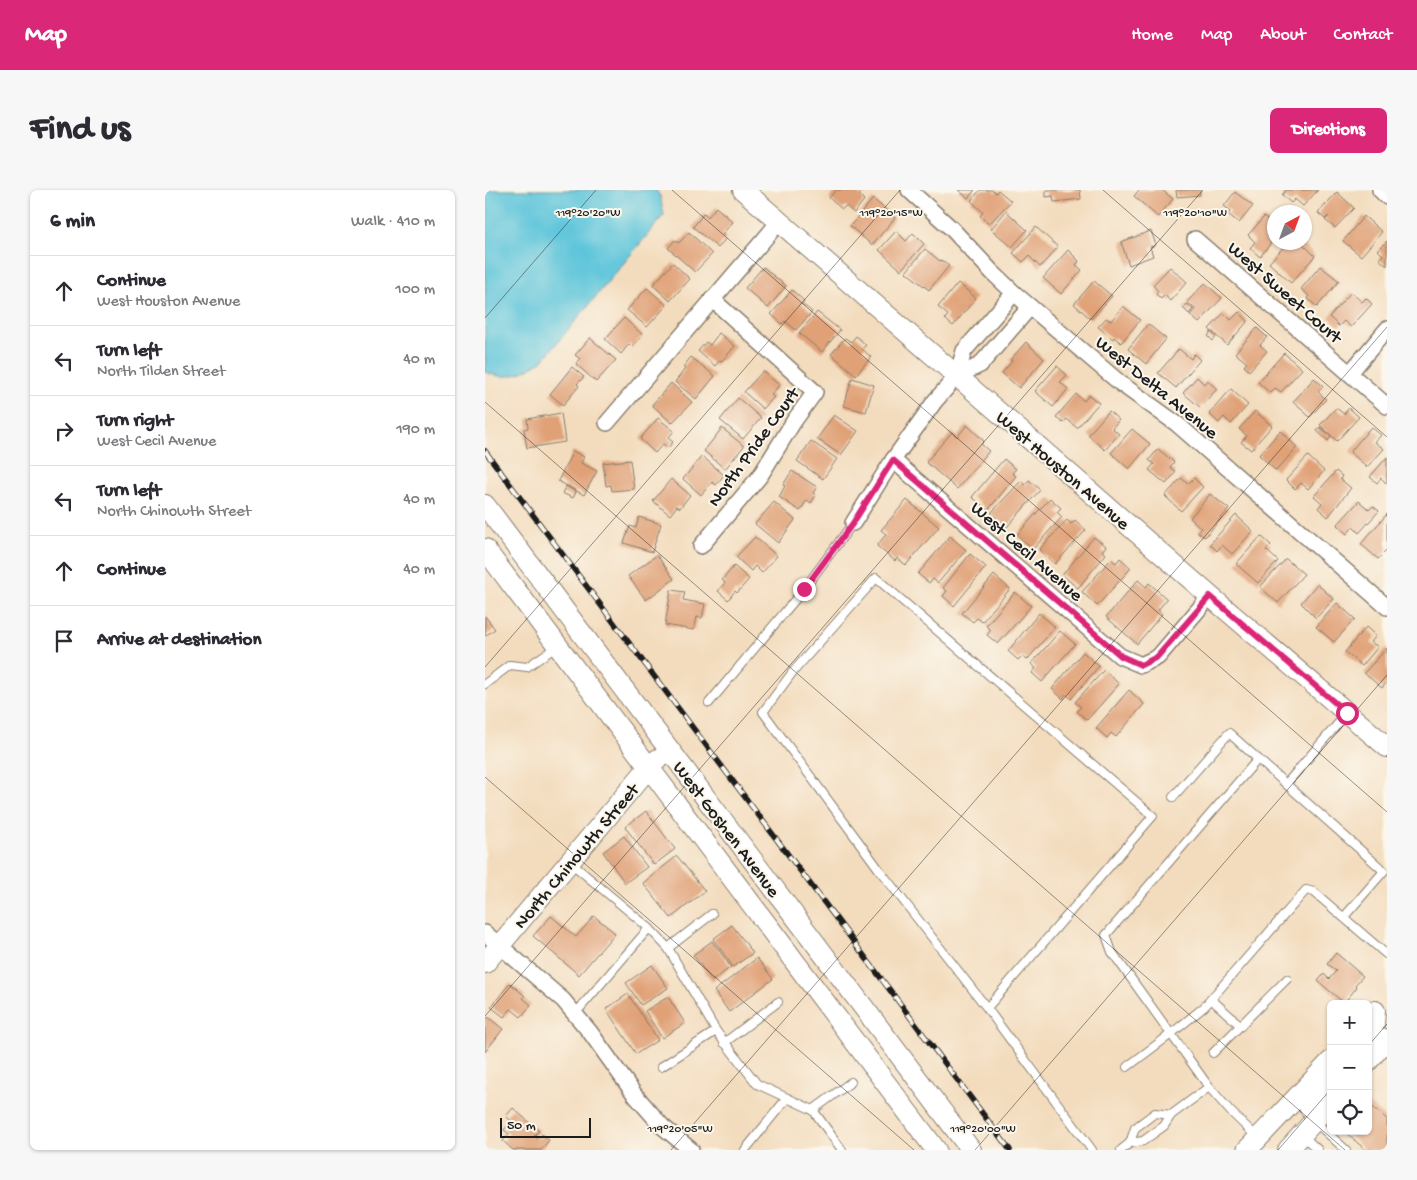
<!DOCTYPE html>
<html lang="en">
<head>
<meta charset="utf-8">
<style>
  body { margin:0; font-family:"Gochi Hand",sans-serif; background:#f7f7f7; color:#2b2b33 }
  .controls { position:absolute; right:15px; bottom:15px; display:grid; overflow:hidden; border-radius:8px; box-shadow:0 1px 4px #0004 }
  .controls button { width:45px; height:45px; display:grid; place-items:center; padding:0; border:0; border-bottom:1px solid #e1e1e2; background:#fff; color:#2b2b33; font:25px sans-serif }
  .compass { position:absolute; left:782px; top:15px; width:45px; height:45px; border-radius:50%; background:#fff; box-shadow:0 1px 4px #0004; rotate:41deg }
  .scale { position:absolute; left:15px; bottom:12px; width:91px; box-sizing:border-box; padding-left:5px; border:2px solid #1c1c1c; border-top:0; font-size:14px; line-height:18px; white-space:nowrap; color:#1c1c1c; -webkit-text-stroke:4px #fbf7ec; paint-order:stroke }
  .stop { position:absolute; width:15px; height:15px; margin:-11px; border:4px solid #db2777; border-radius:50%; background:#fff }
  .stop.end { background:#db2777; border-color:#fff; box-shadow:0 1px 5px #0008 }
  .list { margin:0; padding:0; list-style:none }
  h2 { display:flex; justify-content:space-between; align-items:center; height:65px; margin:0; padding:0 20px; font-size:21px }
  h2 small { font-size:16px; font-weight:400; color:#7c7c81 }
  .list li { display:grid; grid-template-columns:32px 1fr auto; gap:15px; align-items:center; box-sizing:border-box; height:70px; padding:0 20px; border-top:1px solid #e1e1e2 }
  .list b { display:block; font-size:19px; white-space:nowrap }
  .list p { margin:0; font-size:16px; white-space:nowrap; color:#7c7c81 }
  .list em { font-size:16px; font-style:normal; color:#7c7c81 }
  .icon { flex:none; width:28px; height:28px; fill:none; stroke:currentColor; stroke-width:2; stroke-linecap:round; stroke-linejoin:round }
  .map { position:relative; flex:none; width:902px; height:960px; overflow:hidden; border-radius:8px }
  header { display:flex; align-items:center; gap:30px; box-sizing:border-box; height:70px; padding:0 25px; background:#db2777; color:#fff }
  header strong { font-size:24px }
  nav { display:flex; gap:28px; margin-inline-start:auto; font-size:18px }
  .intro { display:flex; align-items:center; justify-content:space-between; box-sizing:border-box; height:120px; padding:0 30px }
  h1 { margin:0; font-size:35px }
  .button { padding:12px 22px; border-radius:8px; background:#db2777; color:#fff; font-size:18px; font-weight:700 }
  main { display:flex; gap:30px; padding:0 30px }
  aside { flex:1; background:#fff; border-radius:8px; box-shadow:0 1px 4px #0004 }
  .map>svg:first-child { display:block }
  .water { fill:#5dc5da; stroke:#3c707b }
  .building { fill:#e0a177 }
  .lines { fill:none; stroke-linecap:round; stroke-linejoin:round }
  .lane-casing { stroke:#887c6c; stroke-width:10 }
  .street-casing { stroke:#887c6c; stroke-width:18 }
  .secondary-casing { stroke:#887c6c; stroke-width:22 }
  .lane { stroke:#fff; stroke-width:8 }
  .street { stroke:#fff; stroke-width:15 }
  .secondary { stroke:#fff; stroke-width:20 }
  .rail-casing { stroke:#1c1c1c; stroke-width:5.5 }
  .rail { stroke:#fbf7ec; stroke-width:4; stroke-dasharray:11; stroke-linecap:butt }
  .route { stroke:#db2777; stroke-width:6 }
  .ticks { fill:none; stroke:#1c1c1c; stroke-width:1; stroke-opacity:0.45 }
  .labels { text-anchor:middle; stroke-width:4; stroke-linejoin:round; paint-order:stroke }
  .street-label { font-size:19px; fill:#1c1c1c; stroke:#fbf7ec }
  .ticks-label { font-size:12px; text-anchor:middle; fill:#1c1c1c; stroke:#fbf7ec; stroke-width:4; stroke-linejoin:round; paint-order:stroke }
</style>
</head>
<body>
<header>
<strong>Map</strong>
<nav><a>Home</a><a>Map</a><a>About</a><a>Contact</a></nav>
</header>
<div class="intro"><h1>Find us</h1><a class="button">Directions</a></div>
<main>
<aside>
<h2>6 min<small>Walk · 410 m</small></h2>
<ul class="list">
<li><svg class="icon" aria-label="ahead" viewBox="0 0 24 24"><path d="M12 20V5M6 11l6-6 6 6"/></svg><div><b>Continue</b><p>West Houston Avenue</p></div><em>100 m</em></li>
<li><svg class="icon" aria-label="left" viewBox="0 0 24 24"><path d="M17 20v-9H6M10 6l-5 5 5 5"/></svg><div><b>Turn left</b><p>North Tilden Street</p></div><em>40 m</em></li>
<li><svg class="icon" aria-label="right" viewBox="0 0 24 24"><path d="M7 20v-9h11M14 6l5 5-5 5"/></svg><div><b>Turn right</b><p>West Cecil Avenue</p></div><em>190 m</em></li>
<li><svg class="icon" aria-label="left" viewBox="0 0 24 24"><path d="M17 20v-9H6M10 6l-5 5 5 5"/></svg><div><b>Turn left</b><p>North Chinowth Street</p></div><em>40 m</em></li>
<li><svg class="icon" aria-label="ahead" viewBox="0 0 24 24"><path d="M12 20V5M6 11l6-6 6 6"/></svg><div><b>Continue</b></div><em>40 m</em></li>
<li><svg class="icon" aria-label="arrive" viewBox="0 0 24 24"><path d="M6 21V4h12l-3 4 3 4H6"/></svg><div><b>Arrive at destination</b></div></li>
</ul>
</aside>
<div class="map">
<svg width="902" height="960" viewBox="0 0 902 960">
  <rect width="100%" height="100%" fill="#fbf7ec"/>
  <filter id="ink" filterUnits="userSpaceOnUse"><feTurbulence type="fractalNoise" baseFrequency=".02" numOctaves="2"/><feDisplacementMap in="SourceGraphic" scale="10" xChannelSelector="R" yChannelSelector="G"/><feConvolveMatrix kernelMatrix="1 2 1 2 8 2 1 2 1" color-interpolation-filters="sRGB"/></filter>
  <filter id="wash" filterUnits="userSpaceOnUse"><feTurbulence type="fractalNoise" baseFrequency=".0096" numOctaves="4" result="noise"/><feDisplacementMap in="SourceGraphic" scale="20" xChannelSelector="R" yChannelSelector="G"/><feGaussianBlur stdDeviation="1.12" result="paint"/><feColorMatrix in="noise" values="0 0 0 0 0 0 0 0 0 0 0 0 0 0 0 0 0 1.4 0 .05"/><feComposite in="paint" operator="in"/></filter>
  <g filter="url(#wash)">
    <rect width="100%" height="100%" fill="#f3dcbd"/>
    <path class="water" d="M0,0H171L175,6L179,25L57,171C37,183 24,192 0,182Z"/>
    <g id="blocks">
      <g class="building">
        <polygon points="351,0 378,0 374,5 379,10 369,23 361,16 357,19 344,8"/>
        <polygon points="473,0 490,0 483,8"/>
        <polygon points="495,0 508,0 511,3 513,0 526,11 504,34 495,26 498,22 486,11"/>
        <polygon points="561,0 595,0 596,9 569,12 568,6 561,7"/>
        <polygon points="654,0 677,0 688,9 673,27 649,6"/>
        <polygon points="691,0 715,0 715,5 692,7"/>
        <polygon points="801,0 833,0 818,16 810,9 806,13 797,5"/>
        <polygon points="750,2 768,16 754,33 743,24 746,21 739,16"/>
        <polygon points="852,2 869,18 850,38 840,30 844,26 840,29 833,23"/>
        <polygon points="388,9 410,28 387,55 365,36"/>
        <polygon points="231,17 248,32 237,44 241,48 233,58 208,37 219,23 223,27"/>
        <polygon points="521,21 542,40 527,57 506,39"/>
        <polygon points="879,26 897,42 876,66 858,51"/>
        <polygon points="779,27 789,36 789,49 775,67 765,58 770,52 763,45"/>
        <polygon points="551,37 573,57 555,77 544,66 538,72 528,63"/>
        <polygon points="411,41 421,51 428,43 439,54 416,80 394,60"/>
        <polygon points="666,41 671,55 665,57 668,66 644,75 636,52"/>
        <polygon points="204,42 227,64 210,82 183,58 190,50 194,53"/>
        <polygon points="902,51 902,76 894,69 898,65 893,60"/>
        <polygon points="803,52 809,56 811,52 816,52 830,66 806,93 784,73"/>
        <polygon points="440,59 455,71 456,70 464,76 444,100 421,82"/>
        <polygon points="583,60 594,71 591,75 597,80 576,104 558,88"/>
        <polygon points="188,73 205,89 185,111 168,95"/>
        <polygon points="835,76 854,91 832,117 822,108 824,106 816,99"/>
        <polygon points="278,77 301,96 283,118 260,98"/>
        <polygon points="685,77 702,92 685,111 680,105 676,109 671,104 673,101 668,95"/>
        <polygon points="609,91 627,106 606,129 589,114"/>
        <polygon points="473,93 491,108 468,136 460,129 463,125 453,117"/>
        <polygon points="720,93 737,108 714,133 705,125 710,119 702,112"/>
        <polygon points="162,98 182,115 162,137 142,120"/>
        <polygon points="307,100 319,111 317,114 327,122 311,140 300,131 297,134 286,124"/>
        <polygon points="866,102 877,112 881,108 887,114 866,137 859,131 854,136 844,127"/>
        <polygon points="702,114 708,119 704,124 698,118"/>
        <polygon points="638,116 655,130 636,153 629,147 628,149 613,137 621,128 626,131"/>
        <polygon points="332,122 355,140 337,162 314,143"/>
        <polygon points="754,122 763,131 742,155 724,139 739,123 746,130"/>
        <polygon points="139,128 158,145 147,157 144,154 136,164 120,149"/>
        <polygon points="663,134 681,149 661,174 643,159"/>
        <polygon points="772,138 782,147 775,155 782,161 764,181 759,176 762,173 750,163"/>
        <polygon points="726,142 731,147 728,151 723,146"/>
        <polygon points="234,143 250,156 237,171 235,170 230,176 213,161 221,152 225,155"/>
        <polygon points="371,146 381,155 377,159 386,167 371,185 346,164 360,148 366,152"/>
        <polygon points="105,148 131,170 111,192 91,174 95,169 90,165"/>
        <polygon points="541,152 559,169 534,198 517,183 527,171 525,170"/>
        <polygon points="694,159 706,169 709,164 715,170 691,198 673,183"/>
        <polygon points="799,163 817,179 796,202 790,198 785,203 773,192"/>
        <polygon points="206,167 230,186 211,209 190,192 200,179 198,177"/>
        <polygon points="572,176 582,185 575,192 583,199 568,217 550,201"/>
        <polygon points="87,177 99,187 92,194 94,196 78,215 65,204"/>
        <polygon points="278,181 294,195 286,205 289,207 278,219 259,202"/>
        <polygon points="712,187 719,194 722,190 732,199 715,217 698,203"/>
        <polygon points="367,188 389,195 381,222 359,216"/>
        <polygon points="829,188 838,196 833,202 841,209 825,227 808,212"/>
        <polygon points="186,193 207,212 187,233 167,215"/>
        <polygon points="746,199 763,215 746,234 739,227 734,233 724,224"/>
        <polygon points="591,204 599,211 604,205 614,213 592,238 582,229 578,233 571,227"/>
        <polygon points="253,208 276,228 258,249 235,230"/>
        <polygon points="851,218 859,224 864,218 874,227 852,251 835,235"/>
        <polygon points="624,221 634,230 627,238 634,244 620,260 603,245"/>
        <polygon points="770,221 787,236 766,260 756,252 762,246 754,239"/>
        <polygon points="76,223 80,252 42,258 39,239 43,238 42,229"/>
        <polygon points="349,225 373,241 356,265 332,249"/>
        <polygon points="173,228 189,241 183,248 188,252 183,258 178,254 170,263 155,249"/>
        <polygon points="482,235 499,251 496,254 504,261 472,299 441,272 467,242 472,247"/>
        <polygon points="835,237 846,246 843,251 832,241"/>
        <polygon points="886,237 896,245 890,252 899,259 882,277 865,262"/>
        <polygon points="237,238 259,256 240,279 219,261"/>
        <polygon points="647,239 665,254 644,279 626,263"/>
        <polygon points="795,241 812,257 791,281 774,265"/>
        <polygon points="326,251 352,269 338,289 312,271"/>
        <polygon points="673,259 689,272 685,277 691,282 681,294 664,280 669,274 664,270"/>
        <polygon points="88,261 99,267 96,273 112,281 99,305 73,291"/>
        <polygon points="217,266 239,285 231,295 227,292 216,305 198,289"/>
        <polygon points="823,266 839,281 823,299 816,293 810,299 801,290"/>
        <polygon points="902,267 902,294 896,288 892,293 885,287"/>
        <polygon points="519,269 531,279 527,283 531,286 503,320 487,307"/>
        <polygon points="145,270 149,299 127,301 126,295 121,296 118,273"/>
        <polygon points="307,281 332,297 328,303 331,305 326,313 322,310 315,321 294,307 300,296 298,295"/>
        <polygon points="851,281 857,286 855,289 866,298 843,327 833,318 837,313 829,306"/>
        <polygon points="696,288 703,294 709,288 718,297 696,321 680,306"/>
        <polygon points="186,289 205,305 195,318 192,316 185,325 168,311"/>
        <polygon points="544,290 555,300 522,337 506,323 536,291 540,295"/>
        <polygon points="81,296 91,302 88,308 77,303"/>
        <polygon points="725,304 744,319 720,347 713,342 716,338 705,328"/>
        <polygon points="565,308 576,318 572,322 577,327 548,359 532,345"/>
        <polygon points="422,310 454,337 421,375 412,368 410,371 392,356 401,344 396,340"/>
        <polygon points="874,311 884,320 888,316 894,321 874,343 868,337 862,344 852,335"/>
        <polygon points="289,312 310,330 293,353 270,334"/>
        <polygon points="902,324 902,360 893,369 876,354"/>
        <polygon points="751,325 768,341 747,364 737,355 732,361 725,354"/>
        <polygon points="154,327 176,334 167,362 139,353 145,336 151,338"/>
        <polygon points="582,330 586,334 590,330 601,340 570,374 554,360"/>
        <polygon points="465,346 481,360 453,393 448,389 444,393 433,384"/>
        <polygon points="776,346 786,355 781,360 793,371 773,393 751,374"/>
        <polygon points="270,347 292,366 277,383 270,376 266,381 251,367"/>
        <polygon points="609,347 621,356 617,361 621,364 593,398 577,385"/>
        <polygon points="485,364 501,377 469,416 458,406 462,401 458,398"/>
        <polygon points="172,365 189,389 161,410 143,386"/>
        <polygon points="635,368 646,378 612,416 597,402 626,369 631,373"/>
        <polygon points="801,369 819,384 793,413 775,397"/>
        <polygon points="249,376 264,389 252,403 250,401 243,410 233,401 240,393 237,390"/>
        <polygon points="509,385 525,399 497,432 492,428 488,432 477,423"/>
        <polygon points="653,390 661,397 664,393 682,409 673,420 677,424 652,454 621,427"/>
        <polygon points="832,394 849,409 831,428 816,413"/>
        <polygon points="186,400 200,402 198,410 220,414 217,428 212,427 209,440 180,435"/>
        <polygon points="530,402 546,416 513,454 502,445 506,440 501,436"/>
        <polygon points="852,413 870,429 849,452 831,437"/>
        <polygon points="554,423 570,437 542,470 537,466 533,470 523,461"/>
        <polygon points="0,426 10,439 0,446"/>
        <polygon points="881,437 891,446 886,452 893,457 877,476 860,462"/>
        <polygon points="575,441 590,454 557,492 547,483 551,478 546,474"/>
        <polygon points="902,458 902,492 897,498 879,483"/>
        <polygon points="598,462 614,476 586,509 581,504 578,509 567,499"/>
        <polygon points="619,480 634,494 602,530 592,521 596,517 590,512"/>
        <polygon points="644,500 659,514 631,547 626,543 622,548 611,538"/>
        <polygon points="161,621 190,659 169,675 140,637"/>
        <polygon points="139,646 162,677 140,693 118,662"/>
        <polygon points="192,666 220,701 186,728 158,693"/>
        <polygon points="66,726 91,747 109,726 130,743 94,785 48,746"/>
        <polygon points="247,735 268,763 248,777 228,749"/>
        <polygon points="227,751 246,777 227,791 208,765"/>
        <polygon points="851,763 878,786 870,795 872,797 859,813 833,791 839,784 844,789 851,781 842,774"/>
        <polygon points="272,768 288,789 244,822 229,801"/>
        <polygon points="167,775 183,798 156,815 141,793"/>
        <polygon points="25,793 40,806 38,808 46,815 36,827 26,819 19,827 6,817"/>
        <polygon points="143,804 173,850 151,864 121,819"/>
        <polygon points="183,807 200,833 177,848 160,821"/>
        <polygon points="3,827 18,839 0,862 0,831"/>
        <polygon points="885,915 902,929 902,960 881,960 861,943 862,941 883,941 883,917"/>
        <polygon points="28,918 54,941 49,946 53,949 57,944 64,950 56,960 28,960 18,951 24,944 19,940 26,931 21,926"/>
      </g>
    </g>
  </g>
  <g filter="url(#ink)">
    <use href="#blocks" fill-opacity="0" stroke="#887c6c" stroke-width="1"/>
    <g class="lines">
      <g class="lane-casing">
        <g id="lane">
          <polyline points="0,494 25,475 42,477 71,457"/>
          <polyline points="224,513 319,399 368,333"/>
          <polyline points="801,594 899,681 859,727"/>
          <polyline points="688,607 744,543 773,569"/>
          <polyline points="86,673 164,738 183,758 231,841 272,894 328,920 357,960"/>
          <polyline points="183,758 227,724"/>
          <polyline points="726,809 756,836"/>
          <polyline points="502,818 668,626 391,388 307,483 278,522 396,682 502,818 504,821 607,960"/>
          <polyline points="90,824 164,738"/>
          <polyline points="239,853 293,812"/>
          <polyline points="728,863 802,789"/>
          <polyline points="176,877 231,841"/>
          <polyline points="642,877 686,844 719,817 821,700 829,702 901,764"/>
          <polyline points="724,897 627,762 621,745 773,569 801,594 862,523"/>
          <polyline points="328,920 366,892"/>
          <polyline points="829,931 861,960"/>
          <polyline points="818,946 833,960"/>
          <polyline points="645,953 650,938 670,923 686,925"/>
          <polyline points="260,960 302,908"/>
          <polyline points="636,960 645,953 658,951 679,936 686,925 724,897 745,921 772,947"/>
        </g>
      </g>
      <g class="street-casing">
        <g id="street">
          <polyline points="424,0 467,39 507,82 529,103 635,193 692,234 902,417"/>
          <polyline points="895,0 902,7"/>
          <polyline points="710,49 902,216"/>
          <polyline points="865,183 902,139"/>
          <polyline points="472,186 479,161 529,103"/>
          <polyline points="122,233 294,32"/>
          <polyline points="408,270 635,466 656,475 673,467 725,406"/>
          <polyline points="368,333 408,270 450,211 472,186 495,175 545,117"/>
          <polyline points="216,356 275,286 309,231 330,202 227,109"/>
          <polyline points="0,743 78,810 105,842 150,905 177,936 206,960"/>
        </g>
      </g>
      <g class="secondary-casing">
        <g id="secondary">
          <polyline points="258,0 725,406 902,557"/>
          <polyline points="0,315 486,960"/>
          <polyline points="0,359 451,960"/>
          <polyline points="0,773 164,577 173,569"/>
          <polyline points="883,850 889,834 890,821"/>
          <polyline points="883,871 902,849"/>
          <polyline points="824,917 846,895"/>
          <polyline points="762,960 846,871"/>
          <polyline points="803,960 846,912"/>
        </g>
      </g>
      <use href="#lane" class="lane"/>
      <use href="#street" class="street"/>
      <use href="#secondary" class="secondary"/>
      <g class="rail-casing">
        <polyline id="rail" points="0,261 525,960"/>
      </g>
      <use href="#rail" class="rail"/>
    </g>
  </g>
  <g class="lines" filter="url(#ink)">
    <polyline class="route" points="319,399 368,333 408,270 636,466 656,475 672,467 725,406 862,523"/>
  </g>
  <path class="ticks" d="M187,0L902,622M618,0L902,247M0,128L111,0M0,212L860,960M0,477L415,0M0,587L429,960M0,826L718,0M883,856L902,834M186,960L902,137M490,960L902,485M793,960L846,899"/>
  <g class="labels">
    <g class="street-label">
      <text transform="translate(801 101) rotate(41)" y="7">West Sweet Court</text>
      <text transform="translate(673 196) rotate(39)" y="7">West Delta Avenue</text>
      <text transform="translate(267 256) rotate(-54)" y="7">North Pride Court</text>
      <text transform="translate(579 279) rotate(41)" y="7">West Houston Avenue</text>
      <text transform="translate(543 360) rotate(41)" y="7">West Cecil Avenue</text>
      <text transform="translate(243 638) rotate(53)" y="7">West Goshen Avenue</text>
      <text transform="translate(90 665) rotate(-50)" y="7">North Chinowth Street</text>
    </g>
  </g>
  <g class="ticks-label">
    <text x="406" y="26">119°20'15"W</text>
    <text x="710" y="26">119°20'10"W</text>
    <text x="103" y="26">119°20'20"W</text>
    <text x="195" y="942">119°20'05"W</text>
    <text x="498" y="942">119°20'00"W</text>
  </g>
</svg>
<div class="controls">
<button>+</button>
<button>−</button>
<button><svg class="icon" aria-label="locate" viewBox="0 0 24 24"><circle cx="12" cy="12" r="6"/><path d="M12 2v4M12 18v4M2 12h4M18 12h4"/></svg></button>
</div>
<svg class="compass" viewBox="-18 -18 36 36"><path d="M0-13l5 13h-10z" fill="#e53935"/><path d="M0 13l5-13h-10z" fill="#7c7c81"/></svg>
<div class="scale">50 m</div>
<div class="stop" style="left:862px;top:523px"></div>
<div class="stop end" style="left:319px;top:399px"></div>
</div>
</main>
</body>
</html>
